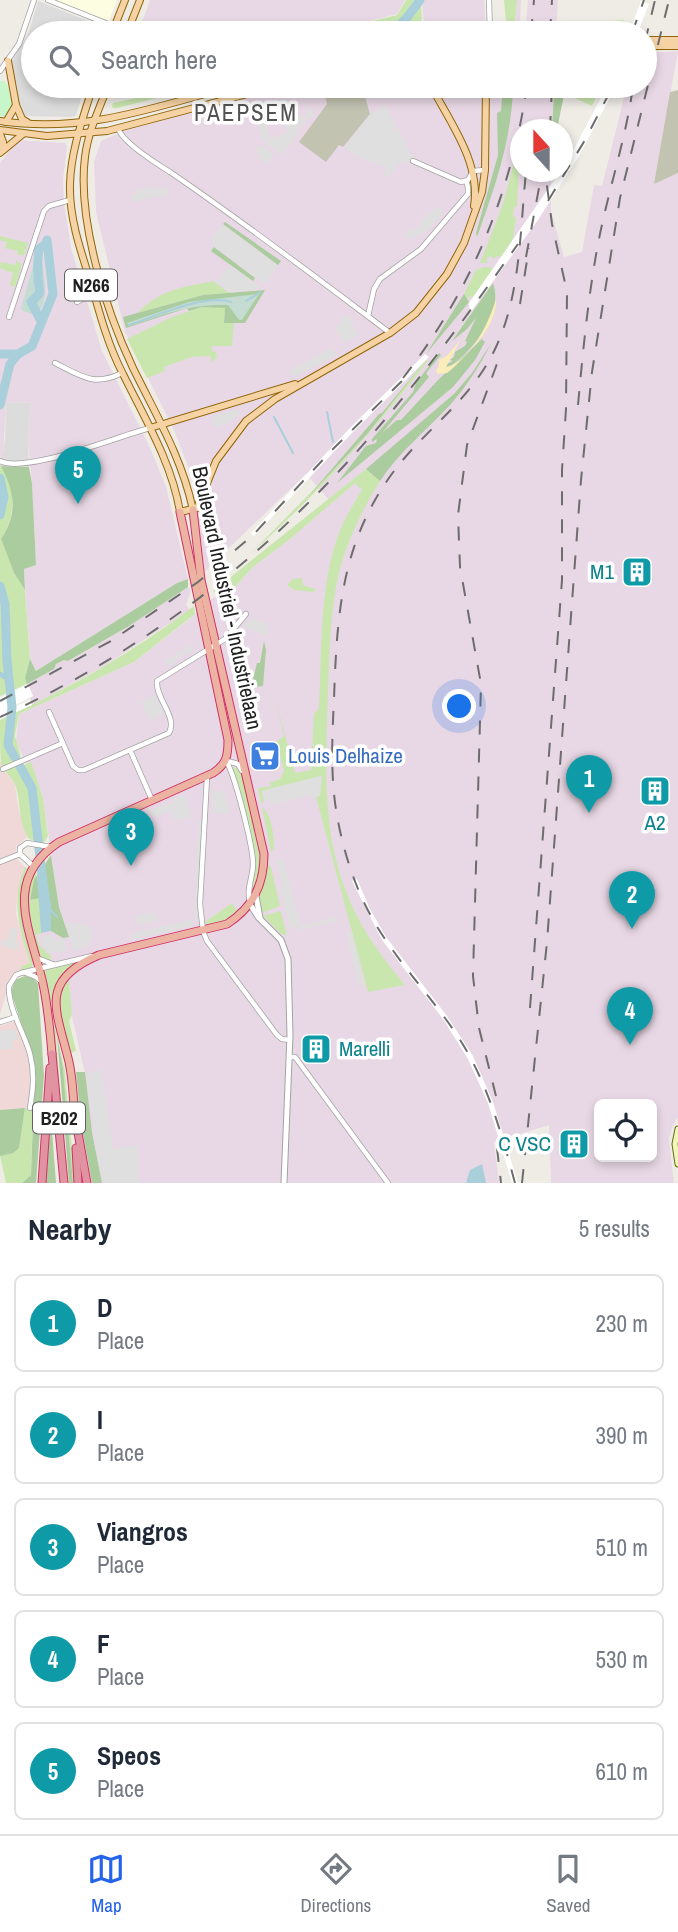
<!DOCTYPE html>
<html lang="en">
<head>
<meta charset="utf-8">
<style>
  body { margin:0; font-family:"Archivo Narrow",sans-serif; background:#f2f2f3; color:#1f2937 }
  .controls { position:absolute; right:21px; bottom:21px; display:grid; overflow:hidden; border-radius:10px; box-shadow:0 4px 10px #0003 }
  .controls button { width:63px; height:63px; display:grid; place-items:center; padding:0; border:0; border-bottom:2px solid #e0e1e3; background:#fff; color:#1f2937; font:35px sans-serif }
  .compass { position:absolute; left:510px; top:119px; width:63px; height:63px; border-radius:50%; background:#fff; box-shadow:0 4px 10px #0003; rotate:339deg }
  .you { position:absolute; left:460px; top:707px; width:24px; height:24px; margin:-18px; border:5px solid #fff; border-radius:50%; background:#1a73e8; box-shadow:0 0 0 10px #1a73e833 }
  .badge { display:grid; place-items:center; width:46px; height:46px; border-radius:50%; background:#2563eb; color:#fff; font-size:23px; font-weight:700 }
  .pin { position:absolute; translate:-50% -58px; filter:drop-shadow(0 2px 4px #0008) }
  .pin::after { content:''; position:absolute; top:37px; width:24px; height:21px; background:inherit; clip-path:polygon(0 0,100% 0,50% 100%) }
  .list { margin:0; padding:0; list-style:none }
  h2 { display:flex; justify-content:space-between; align-items:center; height:91px; margin:0; padding:0 28px; font-size:30px }
  h2 small { font-size:23px; font-weight:400; color:#747a83 }
  .list li { display:grid; grid-template-columns:46px 1fr auto; gap:21px; align-items:center; box-sizing:border-box; height:98px; margin:0 14px 14px; padding:0 14px; border:2px solid #e0e1e3; border-radius:10px }
  .list b { display:block; font-size:26px; white-space:nowrap }
  .list p { margin:0; font-size:23px; white-space:nowrap; color:#747a83 }
  .list em { font-size:23px; font-style:normal; color:#747a83 }
  .icon { flex:none; width:38px; height:38px; fill:none; stroke:currentColor; stroke-width:2; stroke-linecap:round; stroke-linejoin:round }
  .map { position:relative; flex:none; width:678px; height:1183px; overflow:hidden }
  .search { position:absolute; background:#fff; box-shadow:0 4px 10px #0003; left:21px; right:21px; top:21px; height:77px; display:flex; align-items:center; gap:18px; box-sizing:border-box; padding:0 24px; border-radius:38px; color:#747a83; font-size:26px }
  .sheet { height:651px; background:#fff }
  nav { display:flex; justify-content:space-around; align-items:center; box-sizing:border-box; height:98px; border-top:2px solid #e0e1e3; background:#fff; font-size:19px; color:#747a83 }
  nav a { display:grid; justify-items:center; gap:4px }
  nav .on { color:#2563eb }
  .map>svg:first-child { display:block }
  .residential { fill:#dddcdc }
  .commercial { fill:#efd8d7 }
  .industrial { fill:#e8d8e5; fill-rule:evenodd }
  .education { fill:#fdfde1 }
  .construction { fill:#c3c3b2 }
  .grass { fill:#cae6af }
  .forest { fill:#abcc9e }
  .wetland { fill:#c4dcd1 }
  .sand { fill:#faedb9 }
  .park { fill:#c6f6ca }
  .parking { fill:#dfdfdf; fill-rule:evenodd }
  .water { fill:#a9cfda }
  .pier { fill:#fff }
  .lines { fill:none; stroke-linecap:round; stroke-linejoin:round }
  .stream { stroke:#a9cfda; stroke-width:2 }
  .canal { stroke:#a9cfda; stroke-width:5 }
  .river { stroke:#a9cfda; stroke-width:9 }
  .minor-casing { stroke:#a3a3a3; stroke-width:6 }
  .tertiary-casing { stroke:#a3a3a3; stroke-width:7 }
  .secondary-casing { stroke:#65700c; stroke-width:7 }
  .primary-casing { stroke:#91650a; stroke-width:8 }
  .trunk-casing { stroke:#d03166; stroke-width:9 }
  .motorway-casing { stroke:#d03166; stroke-width:9 }
  .minor { stroke:#fff; stroke-width:4.5 }
  .tertiary { stroke:#fff; stroke-width:5 }
  .secondary { stroke:#f2f6be; stroke-width:5 }
  .primary { stroke:#f6d3a4; stroke-width:6 }
  .trunk { stroke:#ecb3a2; stroke-width:7 }
  .motorway { stroke:#e193a1; stroke-width:7 }
  .rail { stroke:#6d6d6d; stroke-width:2; stroke-dasharray:14 14; stroke-linecap:butt }
  .labels { text-anchor:middle; stroke-width:7; stroke-linejoin:round; paint-order:stroke }
  .shield { fill:#fff; stroke:#626262; stroke-width:2 }
  .shield-label { font-size:19px; font-weight:bold; fill:#1f1f1f }
  .culture-label { font-size:21px; fill:#0d838f; stroke:#fff; text-anchor:end }
  .street-label { font-size:21px; fill:#1f1f1f; stroke:#fff }
  .shop-label { font-size:21px; fill:#366cbe; stroke:#fff; text-anchor:start }
  .neighbourhood-label { font-size:23px; letter-spacing:2px; fill:#525252; stroke:#fff }
</style>
</head>
<body>
<div class="map">
<svg width="678" height="1183" viewBox="0 0 678 1183">
  <rect width="100%" height="100%" fill="#efece6"/>
  <g class="residential">
    <polygon points="38,1 106,28 104,33 33,33 33,86 85,86 76,115 72,117 24,116 21,114 9,66 29,32"/>
    <polygon points="6,402 31,403 28,441 29,467 1,466 5,439"/>
  </g>
  <g class="commercial">
    <polygon points="0,761 5,771 15,784 18,807 27,837 16,847 18,860 25,867 17,897 16,914 30,963 21,966 21,971 10,979 0,1015"/>
    <polygon points="20,1019 35,1065 33,1108 0,1110 0,1026"/>
  </g>
  <g class="industrial">
    <polygon points="150,0 405,0 397,14 321,33 138,33"/>
    <polygon points="425,0 484,0 486,30 425,31 422,5"/>
    <polygon points="517,0 521,0 520,22 526,23 528,0 558,0 556,33 514,33"/>
    <path d="M678,51L654,184L678,173V1117L672,1128L669,1139L674,1183H551L549,1125L494,1142L499,1183H102L87,1104L84,1069L71,1012L68,970L78,963L52,967L50,956L40,946L36,934L51,931L63,938L65,924L59,907L43,798L30,762L26,764L16,741L19,714L134,662L187,621L214,597L217,598L236,586L253,567L289,540L345,491L330,501L306,474L205,571L192,477L174,430L125,332L96,212L94,162L101,141L124,131L290,86H554L552,129L520,130V172H551V212L564,257L582,252L594,185L602,186L627,86H645V53ZM599,1104H652V1157H599Z"/>
    <polygon points="18,140 65,143 67,146 63,180 64,203 71,248 102,351 151,450 166,487 188,579 177,583 36,671 30,659 24,569 36,565 32,483 28,441 31,403 6,402 3,457 0,465 0,163"/>
    <polygon points="188,587 191,591 186,605 190,610 104,666 32,706 27,684 54,669 56,664 64,660 69,661 129,626"/>
  </g>
  <polygon class="education" points="55,0 117,0 109,21"/>
  <g class="construction">
    <polygon points="328,86 362,86 370,114 343,147 339,145 326,162 299,142 327,104 323,87"/>
    <polygon points="678,90 678,173 654,184 670,92"/>
  </g>
  <g class="grass">
    <path d="M406,0H414C410,6 407,15 403,19C390,33 341,33 323,33L397,15Z"/>
    <polygon points="422,0 425,0 421,5 422,19 412,33 398,33"/>
    <polygon points="504,0 517,0 514,33 507,33"/>
    <polygon points="623,20 627,23 623,33 608,33 608,30 602,33 602,25 613,25 613,21"/>
    <polygon points="192,86 205,86 117,108 113,108 112,106 113,103"/>
    <polygon points="565,86 601,86 592,106 564,93"/>
    <polygon points="520,141 517,207 514,207 513,216 516,218 513,239 502,257 498,256 493,259 492,256 487,258 487,263 480,263 502,207"/>
    <polygon points="0,236 28,243 24,255 17,255 18,251 5,248 7,242 0,240"/>
    <polygon points="16,261 22,264 15,287 10,285 13,273 0,268 1,262 15,265"/>
    <polygon points="484,267 494,268 472,298 470,296 467,300 464,294 476,270"/>
    <path d="M213,281L229,293L203,295L137,313C162,289 180,288 213,281Z"/>
    <polygon points="202,307 225,308 224,322 234,323 232,346 212,346 212,351 216,352 217,357 211,363 211,356 192,357 164,367 165,371 147,378 127,339 172,317"/>
    <path d="M426,360L428,361C374,429 318,495 252,552L349,454Z"/>
    <path d="M0,465C17,488 16,515 1,539L14,573L25,590L30,659L25,678L27,684L0,696Z"/>
    <path d="M366,469L380,481C362,510 347,541 339,573C330,611 330,651 328,692C326,759 321,827 346,891C358,925 382,957 405,985L368,992L316,797L320,796L322,776L262,791L264,802L261,803L258,788L272,786L269,783L280,779L284,771L276,742L284,736L274,694L295,773L311,770L314,714L319,708C322,653 319,585 339,533C345,518 353,504 362,490L355,483L289,540L253,567L236,586L219,597L225,589L216,594L213,591Z"/>
    <polygon points="302,578 303,585 315,589 315,592 294,590 287,585 293,579"/>
    <path d="M194,606L195,614L134,662L19,714L15,736L21,756L17,758L22,766L31,762L43,798L48,836L44,843L29,839C18,822 21,805 16,787C13,778 5,773 1,764C0,752 0,734 0,720C68,689 134,652 194,606Z"/>
    <path d="M231,766L239,769L241,772C250,811 273,855 252,893L254,852L246,813Z"/>
    <path d="M262,807C272,815 274,837 274,849L271,852Z"/>
    <polygon points="268,865 271,867 280,906 262,913 258,900"/>
    <path d="M25,867L37,873L30,900L40,898L41,933L36,935L40,946L51,956V962L34,960L32,967L21,971V966L30,963C20,930 10,900 25,867Z"/>
    <polygon points="232,903 238,912 215,925 208,926 205,922"/>
    <polygon points="280,911 281,912 287,935 281,934 263,916"/>
    <polygon points="81,961 68,970 72,1015 69,1021 76,1051 71,1053 59,1017 58,1004 51,1002 43,969"/>
    <polygon points="53,1019 65,1071 75,1183 73,1183 63,1069 56,1035 67,1183"/>
    <polygon points="25,1108 33,1108 31,1175 22,1183 6,1183 0,1156 19,1148"/>
  </g>
  <g class="forest">
    <path d="M503,86H513C512,139 495,187 477,237L476,233L498,155L497,113L501,111Z"/>
    <polygon points="554,91 564,95 557,129 552,129"/>
    <polygon points="225,222 281,261 278,265 223,224"/>
    <polygon points="214,247 255,278 253,281 211,251"/>
    <path d="M493,283C504,315 474,348 450,367H446L447,364L453,361L450,360L454,357L455,352L465,346L467,342L465,341L476,318L467,329L452,341Z"/>
    <polygon points="265,290 245,323 224,323 225,308 202,307 189,311 187,308 126,328 123,317 203,295"/>
    <polygon points="464,294 469,302 426,354"/>
    <polygon points="482,339 485,342 475,360 453,387 337,483 366,446 376,443 377,439 372,442 372,439 413,392 416,383 439,353 441,355 426,373 429,377 382,433 397,420 401,420 440,378"/>
    <path d="M492,342C480,365 467,386 450,405C426,431 399,452 380,481L366,469L454,394L472,373Z"/>
    <polygon points="422,365 368,433 307,498 379,414 382,413"/>
    <path d="M1,466L29,467L32,483L36,565L24,569L25,590L14,573L1,539C18,513 15,493 1,466Z"/>
    <polygon points="188,579 188,587 129,626 68,661 64,660 56,664 54,669 27,684 25,678 30,659 36,671 177,583"/>
    <polygon points="264,641 266,650 263,686 254,687 252,683 257,663 260,663"/>
    <polygon points="51,855 59,907 69,937 63,938 51,931 51,905 37,875 40,898 30,900 34,880"/>
    <polygon points="25,976 34,979 38,984 44,1076 36,1183 22,1183 31,1175 35,1065 11,992 15,980"/>
    <polygon points="57,1035 63,1069 73,1183 69,1183"/>
    <polygon points="76,1072 85,1072 92,1132 102,1183 92,1183 81,1123"/>
    <polygon points="25,1108 19,1148 13,1153 0,1156 0,1110"/>
    <polygon points="50,1130 52,1131 56,1183 46,1183"/>
  </g>
  <g class="wetland">
    <path d="M37,252L41,253C43,272 51,301 36,315L23,311L21,308Z"/>
    <path d="M259,294L242,320H239L228,305C190,304 164,314 129,326L127,323L189,302Z"/>
  </g>
  <path class="sand" d="M496,299C498,324 471,351 452,369L447,373L437,374L436,370L439,366V360L447,356L461,339L446,367C471,362 490,320 496,299Z"/>
  <polygon class="park" points="0,81 4,81 8,87 13,107 5,117 0,116"/>
  <g class="parking">
    <path d="M287,98L295,124L294,119L307,115L306,111L312,109L314,117L306,119V123L301,124L302,128L296,129L299,132L282,155L262,140L253,107ZM282,107L287,133L270,139L262,112Z"/>
    <polygon points="385,105 412,156 416,158 411,164 401,161 388,178 383,174 387,168 358,157 344,147 370,114"/>
    <polygon points="261,144 274,155 267,164 259,158 261,156 255,151"/>
    <polygon points="151,187 152,190 167,187 169,194 132,202 130,195 137,193 137,190"/>
    <polygon points="438,206 444,212 428,230 408,240 405,233 420,227 419,223"/>
    <polygon points="222,224 278,266 265,284 214,247 215,244 210,240"/>
    <polygon points="230,265 260,287 257,290 230,292 216,282"/>
    <polygon points="347,315 354,320 351,322 358,336 351,340 342,341 334,327 341,323 339,320"/>
    <polygon points="332,348 336,355 293,378 289,371"/>
    <polygon points="238,409 240,414 230,420 230,423 215,427 212,416"/>
    <polygon points="252,618 267,624 268,636 242,627"/>
    <polygon points="191,645 193,653 190,654 188,652 175,661 175,664 168,666 165,660"/>
    <polygon points="155,695 163,714 150,720 141,701"/>
    <polygon points="321,776 320,796 310,798 309,795 286,802 281,786"/>
    <polygon points="280,786 285,802 271,805 269,800 264,801 262,791"/>
    <polygon points="213,791 225,791 230,814 212,813"/>
    <polygon points="185,795 191,817 175,821 170,807 170,812 150,817 148,810 173,802 173,798"/>
    <polygon points="199,819 202,819 197,920 194,920"/>
    <polygon points="283,858 301,926 336,917 337,921 300,930 299,926 290,928 279,887 283,886 276,860"/>
    <polygon points="155,912 158,919 155,921 141,925 137,923 135,916"/>
    <polygon points="192,919 193,926 131,940 130,934"/>
    <polygon points="67,922 77,923 80,936 78,923 90,927 93,939 89,940 90,946 83,947 80,939 82,949 73,951"/>
    <polygon points="11,927 18,929 15,942 19,943 17,950 1,946 3,939 8,940"/>
    <polygon points="352,931 365,986 359,987 346,933"/>
    <polygon points="50,935 54,936 56,946 56,940 64,938 67,951 46,953 41,936"/>
    <polygon points="14,1029 18,1040 12,1041 13,1049 0,1050 0,1031"/>
    <polygon points="101,1070 113,1149 138,1145 138,1183 104,1183 99,1164 86,1073"/>
  </g>
  <g class="water">
    <polygon points="46,874 51,905 51,931 41,933 37,875"/>
    <polygon points="482,1164 486,1183 466,1183 470,1170"/>
  </g>
  <g class="pier">
    <polygon points="641,1 649,4 643,19 638,33 629,33"/>
    <polygon points="607,86 616,86 579,156 538,220 470,313 469,303 560,172 562,172"/>
    <polygon points="425,354 429,357 352,433 254,536 251,533 348,430"/>
    <polygon points="28,684 33,696 2,712 30,700 32,705 0,719 0,698"/>
    <polygon points="357,879 370,909 386,937 447,1016 473,1056 493,1102 518,1183 512,1183 488,1103 468,1059 443,1019 382,940 352,881"/>
  </g>
  <g class="lines">
    <g class="stream">
      <polyline points="246,301 261,292"/>
      <path d="M129,325C154,317 206,293 231,302"/>
      <polyline points="327,412 333,442"/>
      <polyline points="274,417 293,453"/>
      <polyline points="51,910 57,917"/>
    </g>
    <polyline class="canal" points="0,674 8,679"/>
    <g class="river">
      <path d="M367,33C401,30 400,27 420,0"/>
      <path d="M41,321L31,302L40,293C37,277 37,264 39,249L46,244"/>
      <polyline points="0,354 18,354"/>
      <polyline points="0,405 10,364 18,354 32,346 53,294 47,240"/>
      <polyline points="0,478 4,497 0,515"/>
      <polyline points="0,586 5,604 7,661 12,707 8,745 32,788 43,883"/>
    </g>
    <g class="minor-casing">
      <g id="minor">
        <polyline points="48,0 128,32"/>
        <polyline points="489,0 490,33"/>
        <polyline points="0,71 19,44 34,0"/>
        <path d="M118,128C122,142 157,164 170,172C245,223 317,278 390,333"/>
        <polyline points="413,161 461,182 468,180 473,171 485,170"/>
        <polyline points="77,302 87,296 104,291"/>
        <polyline points="368,316 374,289 380,279 421,249 468,194 468,187 466,181"/>
        <polyline points="9,317 44,211 49,206 70,200"/>
        <path d="M55,363C81,376 94,387 122,373"/>
        <path d="M0,461C26,474 118,436 150,428"/>
        <path d="M49,712L73,766L78,770H84L169,733C178,717 155,698 157,681L225,639L246,614"/>
        <polyline points="130,750 152,800"/>
        <path d="M226,761C235,774 253,847 253,864C253,877 246,889 250,902"/>
        <polyline points="227,761 238,764 242,771"/>
        <polyline points="3,769 63,743"/>
        <polyline points="207,777 200,904 203,931 207,941 277,1035 282,1039 290,1040"/>
        <polyline points="20,854 34,867"/>
        <polyline points="0,862 20,854 20,848 27,843 51,847"/>
        <polyline points="37,958 55,965"/>
        <polyline points="26,973 36,977 42,982"/>
        <polyline points="0,1022 16,1017"/>
        <polyline points="290,1057 295,1057 388,1183"/>
        <path d="M30,1108C33,1090 35,1073 30,1054C24,1032 8,1009 9,986L16,975L21,973L92,956"/>
      </g>
    </g>
    <g class="tertiary-casing">
      <g id="tertiary">
        <polyline points="256,896 260,918"/>
        <polyline points="250,904 258,917 281,940 288,959 290,1035 284,1183"/>
      </g>
    </g>
    <g class="secondary-casing">
      <polyline id="secondary" points="678,1129 675,1144 678,1164"/>
    </g>
    <g class="primary-casing">
      <g id="primary">
        <polyline points="112,33 125,0"/>
        <polyline points="127,33 140,0"/>
        <polyline points="645,40 678,40"/>
        <polyline points="645,46 678,46"/>
        <polyline points="8,61 16,105 22,119 27,122"/>
        <path d="M93,86C83,118 71,150 70,184C69,218 81,252 91,283C100,315 108,345 123,374C145,419 172,463 180,512L197,508L216,461L246,421L275,399L390,333L416,313L447,274L464,243L482,192L485,170L486,86"/>
        <path d="M108,86C99,109 88,132 85,157C77,220 106,311 133,368C156,415 182,458 193,510"/>
        <path d="M431,86C450,122 481,163 474,206"/>
        <path d="M0,121C85,134 154,107 234,86"/>
        <polyline points="6,122 16,105"/>
        <polyline points="0,130 47,136 107,131 277,86"/>
        <polyline points="0,134 3,142 3,150"/>
        <polyline points="0,153 23,134"/>
        <polyline points="150,428 295,384"/>
      </g>
    </g>
    <g class="trunk-casing">
      <g id="trunk">
        <path d="M52,1054C50,1030 48,1007 43,984C32,932 0,881 59,842L213,773C227,764 228,755 228,740L180,512"/>
        <path d="M75,1116C73,1098 73,1080 69,1062C57,1011 37,981 99,955L227,924C253,907 264,885 264,854L201,580L193,510"/>
      </g>
    </g>
    <g class="motorway-casing">
      <g id="motorway">
        <polyline points="52,1054 64,1183"/>
        <polyline points="75,1116 87,1183"/>
        <polyline points="76,1148 78,1183"/>
        <polyline points="42,1183 50,1068"/>
      </g>
    </g>
    <use href="#minor" class="minor"/>
    <use href="#tertiary" class="tertiary"/>
    <use href="#secondary" class="secondary"/>
    <use href="#primary" class="primary"/>
    <use href="#trunk" class="trunk"/>
    <use href="#motorway" class="motorway"/>
    <g class="rail">
      <polyline points="531,33 534,0"/>
      <polyline points="550,33 552,0"/>
      <polyline points="632,33 644,0"/>
      <polyline points="645,42 655,0"/>
      <polyline points="550,130 552,86"/>
      <polyline points="548,201 585,140 613,86"/>
      <polyline points="526,257 542,172"/>
      <polyline points="520,304 529,248"/>
      <path d="M403,378C471,291 511,194 527,86"/>
      <path d="M578,405C583,351 588,297 598,244C608,191 626,139 633,86"/>
      <polyline points="0,701 111,641 198,582 253,535 332,450 412,371"/>
      <path d="M0,717C113,666 216,594 304,507C384,429 453,336 518,244"/>
      <polyline points="530,1008 562,580 562,470 566,409 567,292 552,224 546,178"/>
      <polyline points="496,1096 479,1028 473,976 481,684 460,567 458,515 467,445 498,361"/>
      <polyline points="497,1148 501,1183"/>
      <path d="M515,1183C502,1135 488,1085 462,1043C439,1006 409,975 385,939C361,904 346,863 338,821C330,781 332,739 334,699C337,614 341,542 394,471C428,426 471,401 496,347C521,293 520,229 526,172"/>
      <polyline points="522,1183 547,942 581,480 592,372 620,198 669,0"/>
    </g>
  </g>
  <defs>
    <g id="building-square" transform="scale(1.575)"><rect x="-9" y="-9" width="18" height="18" rx="4" fill="#0f9aa8" stroke="#fff"/><path d="M-4-6H4V6H1V3H-1V6H-4ZM-2.5-4.3h1.7v1.8h-1.7ZM.8-4.3h1.7v1.8H.8ZM-2.5-1h1.7V.8h-1.7ZM.8-1h1.7V.8H.8Z" fill="#fff"/></g>
    <g id="supermarket-square" transform="scale(1.575)"><rect x="-9" y="-9" width="18" height="18" rx="4" fill="#3f7fe0" stroke="#fff"/><path d="M-6-5.5h2.5l.6 2H6L4.5 2H-2.5L-4.4-4H-6ZM-1.5 3.2a1.3 1.3 0 1 0 .1 0ZM3 3.2a1.3 1.3 0 1 0 .1 0Z" fill="#fff"/></g>
  </defs>
  <g fill-rule="evenodd">
    <use href="#building-square" x="637" y="572"/>
    <use href="#supermarket-square" x="265" y="756"/>
    <use href="#building-square" x="655" y="791"/>
    <use href="#building-square" x="316" y="1049"/>
    <use href="#building-square" x="574" y="1144"/>
  </g>
  <g class="labels">
    <g class="shield">
      <rect x="65" y="269.5" width="52" height="31" rx="5"/>
      <rect x="33" y="1102.5" width="52" height="31" rx="5"/>
    </g>
    <g class="shield-label">
      <text x="91" y="292">N266</text>
      <text x="59" y="1125">B202</text>
    </g>
    <g class="culture-label">
      <text x="614" y="579">M1</text>
      <text x="655" y="830" text-anchor="middle">A2</text>
      <text x="339" y="1056" text-anchor="start">Marelli</text>
      <text x="551" y="1151">C VSC</text>
    </g>
    <g class="street-label">
      <text transform="translate(227 598) rotate(78)" y="7">Boulevard Industriel - Industrielaan</text>
    </g>
    <g class="shop-label">
      <text x="288" y="763">Louis Delhaize</text>
    </g>
    <g class="neighbourhood-label">
      <text x="246" y="121">PAEPSEM</text>
    </g>
  </g>
</svg>
<div class="controls">
<button><svg class="icon" aria-label="locate" viewBox="0 0 24 24"><circle cx="12" cy="12" r="6"/><path d="M12 2v4M12 18v4M2 12h4M18 12h4"/></svg></button>
</div>
<svg class="compass" viewBox="-18 -18 36 36"><path d="M0-13l5 13h-10z" fill="#e53935"/><path d="M0 13l5-13h-10z" fill="#747a83"/></svg>
<div class="you"></div>
<div class="pin badge" style="left:589px;top:813px;background:#0f9aa8">1</div>
<div class="pin badge" style="left:632px;top:929px;background:#0f9aa8">2</div>
<div class="pin badge" style="left:131px;top:866px;background:#0f9aa8">3</div>
<div class="pin badge" style="left:630px;top:1045px;background:#0f9aa8">4</div>
<div class="pin badge" style="left:78px;top:504px;background:#0f9aa8">5</div>
<div class="search"><svg class="icon" aria-label="search" viewBox="0 0 24 24"><circle cx="10" cy="10" r="6"/><path d="M15 15l6 6"/></svg>Search here</div>
</div>
<section class="sheet">
<h2>Nearby<small>5 results</small></h2>
<ul class="list">
<li><span class="badge" style="background:#0f9aa8">1</span><div><b>D</b><p>Place</p></div><em>230 m</em></li>
<li><span class="badge" style="background:#0f9aa8">2</span><div><b>I</b><p>Place</p></div><em>390 m</em></li>
<li><span class="badge" style="background:#0f9aa8">3</span><div><b>Viangros</b><p>Place</p></div><em>510 m</em></li>
<li><span class="badge" style="background:#0f9aa8">4</span><div><b>F</b><p>Place</p></div><em>530 m</em></li>
<li><span class="badge" style="background:#0f9aa8">5</span><div><b>Speos</b><p>Place</p></div><em>610 m</em></li>
</ul>
</section>
<nav>
<a class="on"><svg class="icon" aria-label="map" viewBox="0 0 24 24"><path d="M3 6l6-2 6 2 6-2v14l-6 2-6-2-6 2zM9 4v14M15 6v14"/></svg>Map</a>
<a><svg class="icon" aria-label="directions" viewBox="0 0 24 24"><path d="M12 3l9 9-9 9-9-9zM9 14v-3h6M13 9l2 2-2 2"/></svg>Directions</a>
<a><svg class="icon" aria-label="saved" viewBox="0 0 24 24"><path d="M7 4h10v16l-5-4-5 4z"/></svg>Saved</a>
</nav>
</body>
</html>
